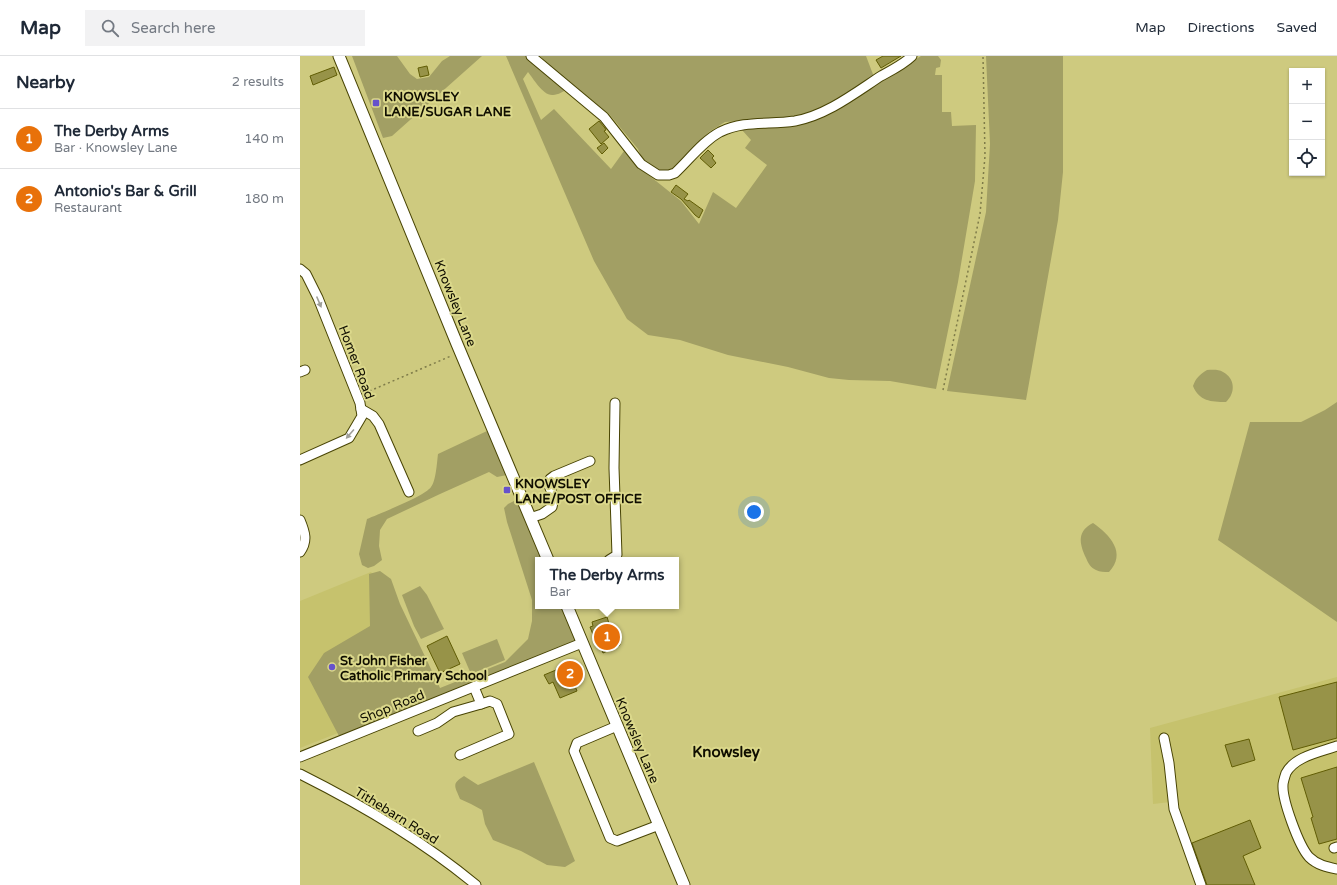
<!DOCTYPE html>
<html lang="en">
<head>
<meta charset="utf-8">
<style>
  body { margin:0; font-family:"Varela Round",sans-serif; background:#f2f2f3; color:#1f2937 }
  .controls { position:absolute; right:12px; top:12px; display:grid; overflow:hidden; border-radius:0px; box-shadow:0 1px 3px #0004 }
  .controls button { width:36px; height:36px; display:grid; place-items:center; padding:0; border:0; border-bottom:1px solid #e0e1e3; background:#fff; color:#1f2937; font:20px sans-serif }
  .you { position:absolute; left:454px; top:456px; width:14px; height:14px; margin:-10px; border:3px solid #fff; border-radius:50%; background:#1a73e8; box-shadow:0 0 0 6px #1a73e833 }
  .badge { display:grid; place-items:center; width:26px; height:26px; border-radius:50%; background:#0f766e; color:#fff; font-size:13px; font-weight:700 }
  .pin { position:absolute; translate:-50% -50%; border:2px solid #fff; box-shadow:0 1px 4px #0006 }
  .popup { position:absolute; left:235px; top:501px; width:144px; height:52px; box-sizing:border-box; display:grid; place-content:center; border-radius:0px; background:#fff; filter:drop-shadow(0 1px 3px #0005); font-size:13px; white-space:nowrap; color:#747a83 }
  .popup b { font-size:15px; color:#1f2937 }
  .popup::after { content:''; position:absolute; left:50%; top:100%; margin-left:-8px; border:8px solid transparent; border-top-color:#fff }
  .list { margin:0; padding:0; list-style:none }
  h2 { display:flex; justify-content:space-between; align-items:center; height:52px; margin:0; padding:0 16px; font-size:17px }
  h2 small { font-size:13px; font-weight:400; color:#747a83 }
  .list li { display:grid; grid-template-columns:26px 1fr auto; gap:12px; align-items:center; box-sizing:border-box; height:60px; padding:0 16px; border-top:1px solid #e0e1e3 }
  .list b { display:block; font-size:15px; white-space:nowrap }
  .list p { margin:0; font-size:13px; white-space:nowrap; color:#747a83 }
  .list em { font-size:13px; font-style:normal; color:#747a83 }
  .icon { flex:none; width:22px; height:22px; fill:none; stroke:currentColor; stroke-width:2; stroke-linecap:round; stroke-linejoin:round }
  .map { position:relative; flex:none; width:1037px; height:829px; overflow:hidden }
  header { display:flex; align-items:center; gap:24px; box-sizing:border-box; height:56px; padding:0 20px; background:#fff; border-bottom:1px solid #e0e1e3 }
  header strong { font-size:19px }
  nav { display:flex; gap:22px; margin-inline-start:auto; font-size:14px }
  .search { width:280px; height:36px; background:#f2f2f3; display:flex; align-items:center; gap:10px; box-sizing:border-box; padding:0 14px; border-radius:0px; color:#747a83; font-size:15px }
  main { display:flex }
  aside { flex:1; background:#fff }
  .map>svg:first-child { display:block }
  .built { fill:#c6c26d }
  .green { fill:#a29f64 }
  .building { fill:#979348; stroke:#615d05 }
  .lines { fill:none; stroke-linecap:round; stroke-linejoin:round }
  .minor-casing { stroke:#484404; stroke-width:11 }
  .major-casing { stroke:#484404; stroke-width:13 }
  .path { stroke:#7e7b49; stroke-width:1.5; stroke-dasharray:2 3; stroke-linecap:butt }
  .minor { stroke:#fff; stroke-width:9 }
  .major { stroke:#fff; stroke-width:11 }
  .oneway { fill:#9f9f99 }
  .poi-dot { fill:#6652cb; stroke:#dbd88b; stroke-width:1.5 }
  .labels { text-anchor:middle; stroke-width:4; stroke-linejoin:round; paint-order:stroke }
  .poi-label { font-size:13px; font-weight:bold; fill:#100e00; stroke:#dbd88b; text-anchor:start }
  .street-label { font-size:13px; fill:#100e00; stroke:#dbd88b }
  .quarter-label { font-size:15px; font-weight:bold; fill:#100e00; stroke:#dbd88b }
</style>
</head>
<body>
<header>
<strong>Map</strong>
<div class="search"><svg class="icon" aria-label="search" viewBox="0 0 24 24"><circle cx="10" cy="10" r="6"/><path d="M15 15l6 6"/></svg>Search here</div>
<nav><a>Map</a><a>Directions</a><a>Saved</a></nav>
</header>
<main>
<aside>
<h2>Nearby<small>2 results</small></h2>
<ul class="list">
<li><span class="badge" style="background:#e8710a">1</span><div><b>The Derby Arms</b><p>Bar · Knowsley Lane</p></div><em>140 m</em></li>
<li><span class="badge" style="background:#e8710a">2</span><div><b>Antonio's Bar &amp; Grill</b><p>Restaurant</p></div><em>180 m</em></li>
</ul>
</aside>
<div class="map">
<svg width="1037" height="829" viewBox="0 0 1037 829">
  <rect width="100%" height="100%" fill="#ceca7f"/>
  <g class="built">
    <polygon points="71,516 87,540 38,677 0,692 0,545"/>
    <polygon points="1037,621 1037,829 902,829 880,767 879,745 853,748 850,672"/>
  </g>
  <g class="green">
    <polygon points="52,0 97,0 110,18 117,23 129,21 142,5 150,0 182,0 92,80 83,82"/>
    <path d="M206,0H228L268,33C264,35 258,39 253,39C243,40 233,22 228,16L223,23L241,64L254,53L311,113L324,95L341,113L381,145L399,168L413,136L436,152L467,109L445,92L451,84L442,74C459,69 477,72 495,69L578,27L621,0H638L641,4L640,11L636,12L635,19H642V56H651L652,70L676,69L675,125L658,226L636,333L590,325L549,324L529,322L488,311L428,299L380,284L348,279L327,263L294,205Z"/>
    <polygon points="240,0 566,0 574,21 516,56 489,62 425,66 409,76 371,116 354,113 344,108 338,93 309,58 260,19"/>
    <polygon points="686,0 763,0 763,116 758,164 726,344 647,335 686,156 690,88"/>
    <path d="M907,314C912,314 918,313 923,316C935,322 936,337 926,346C911,346 899,345 893,330C896,322 899,319 907,314Z"/>
    <polygon points="1037,346 1037,566 918,484 950,366 1001,366 1025,354"/>
    <path d="M187,375L207,419L197,421L189,416L140,438L87,463L80,474L79,490L82,504L74,510L68,512L62,509L59,498L67,463C79,458 125,440 131,431C136,425 137,406 138,398Z"/>
    <polygon points="214,445 218,448 242,504 238,504 238,550 261,550 276,585 39,680 8,621 24,597 70,570 69,518 80,515 91,523 100,548 140,632 205,606 228,583 232,565 232,544 207,466 204,452 208,448"/>
    <path d="M793,467C810,479 827,497 809,516C804,516 800,516 796,514C791,512 788,507 786,502C779,487 777,475 793,467Z"/>
    <polygon points="120,530 127,539 144,573 121,583 114,570 102,539"/>
    <polygon points="197,583 205,604 171,618 162,597"/>
    <path d="M234,706L275,805L265,811L247,809L221,795L193,784L185,768L182,754L171,748L160,743C155,730 151,728 164,720L178,729Z"/>
  </g>
  <g class="building">
    <polygon points="583,0 601,0 581,12 576,4"/>
    <polygon points="127,10 129,19 120,21 118,12"/>
    <polygon points="34,11 37,19 13,29 10,20"/>
    <polygon points="299,65 305,72 306,74 304,75 309,81 301,88 289,73"/>
    <polygon points="304,87 308,92 302,98 297,92"/>
    <polygon points="408,94 414,100 412,102 416,107 411,112 400,102"/>
    <polygon points="376,129 388,138 384,143 388,145 389,144 403,154 399,162 395,159 381,143 371,136"/>
    <polygon points="307,561 311,574 314,573 320,589 303,597 300,590 298,591 290,571 293,570 292,566"/>
    <polygon points="147,580 160,608 140,617 127,590"/>
    <polygon points="268,609 275,624 273,625 277,635 260,642 253,626 249,628 244,619"/>
    <polygon points="1037,626 1037,682 993,694 979,641"/>
    <polygon points="949,683 955,704 932,711 925,689"/>
    <polygon points="1037,711 1037,783 1019,788 1011,762 1013,761 1001,722"/>
    <polygon points="950,764 961,792 943,800 955,829 907,829 892,787"/>
  </g>
  <g class="lines">
    <g class="minor-casing">
      <g id="minor">
        <path d="M231,0L304,61L341,108L358,119H369L375,117C389,104 403,85 420,76C444,64 469,69 495,65C527,59 555,37 581,20C592,14 604,8 612,0"/>
        <polyline points="0,213 6,218 18,242 60,347 62,360 49,382 0,404"/>
        <polyline points="0,316 5,314"/>
        <polyline points="61,353 73,360 79,368 109,436"/>
        <polyline points="230,462 242,458 252,451 254,442 248,427 250,423 254,420 290,405"/>
        <path d="M0,464C5,476 8,485 0,496"/>
        <polyline points="309,504 317,499 314,412 315,347"/>
        <polyline points="317,670 277,687 274,695 310,782 317,785 359,769"/>
        <polyline points="118,675 137,667 153,656 181,648"/>
        <polyline points="864,682 869,707 874,753 901,829"/>
        <path d="M1037,690C1021,696 995,700 986,717C985,720 983,726 983,729C982,744 999,790 1009,801C1017,809 1027,811 1037,813"/>
        <polyline points="160,699 209,678 197,648 190,645 181,648 174,631"/>
        <polyline points="0,701 282,587"/>
        <path d="M0,718C62,749 123,785 176,829"/>
        <polyline points="1034,792 1037,791"/>
      </g>
    </g>
    <g class="major-casing">
      <g id="major">
        <polyline points="39,0 157,288 248,504"/>
        <polyline points="267,550 384,829"/>
      </g>
    </g>
    <g class="path">
      <polyline points="643,334 680,158 685,100 683,0"/>
      <polyline points="65,337 151,300"/>
    </g>
    <use href="#minor" class="minor"/>
    <use href="#major" class="major"/>
  </g>
  <defs><path id="oneway-solid" d="M-6-.8H1V-3.2L6.5 0L1 3.2V.8H-6Z"/></defs>
  <g class="oneway">
    <use href="#oneway-solid" transform="translate(19 246) rotate(67)"/>
    <use href="#oneway-solid" transform="translate(50 378) rotate(131)"/>
  </g>
  <g class="poi-dot">
    <rect x="72" y="43" width="8" height="8" rx="2"/>
    <rect x="203" y="430" width="8" height="8" rx="2"/>
    <circle cx="32" cy="611" r="4"/>
  </g>
  <g class="labels">
    <g class="poi-label">
      <text x="84" y="45">KNOWSLEY<tspan x="84" dy="15">LANE/SUGAR LANE</tspan></text>
      <text x="215" y="432">KNOWSLEY<tspan x="215" dy="15">LANE/POST OFFICE</tspan></text>
      <text x="40" y="609">St John Fisher<tspan x="40" dy="15">Catholic Primary School</tspan></text>
    </g>
    <g class="street-label">
      <text transform="translate(156 247) rotate(68)" y="5">Knowsley Lane</text>
      <text transform="translate(57 306) rotate(69)" y="5">Homer Road</text>
      <text transform="translate(92 650) rotate(-22)" y="5">Shop Road</text>
      <text transform="translate(338 684) rotate(67)" y="5">Knowsley Lane</text>
      <text transform="translate(97 759) rotate(32)" y="5">Tithebarn Road</text>
    </g>
    <g class="quarter-label">
      <text x="426" y="701">Knowsley</text>
    </g>
  </g>
</svg>
<div class="controls">
<button>+</button>
<button>−</button>
<button><svg class="icon" aria-label="locate" viewBox="0 0 24 24"><circle cx="12" cy="12" r="6"/><path d="M12 2v4M12 18v4M2 12h4M18 12h4"/></svg></button>
</div>
<div class="you"></div>
<div class="pin badge" style="left:307px;top:581px;background:#e8710a">1</div>
<div class="popup"><b>The Derby Arms</b>Bar</div>
<div class="pin badge" style="left:270px;top:618px;background:#e8710a">2</div>
</div>
</main>
</body>
</html>
